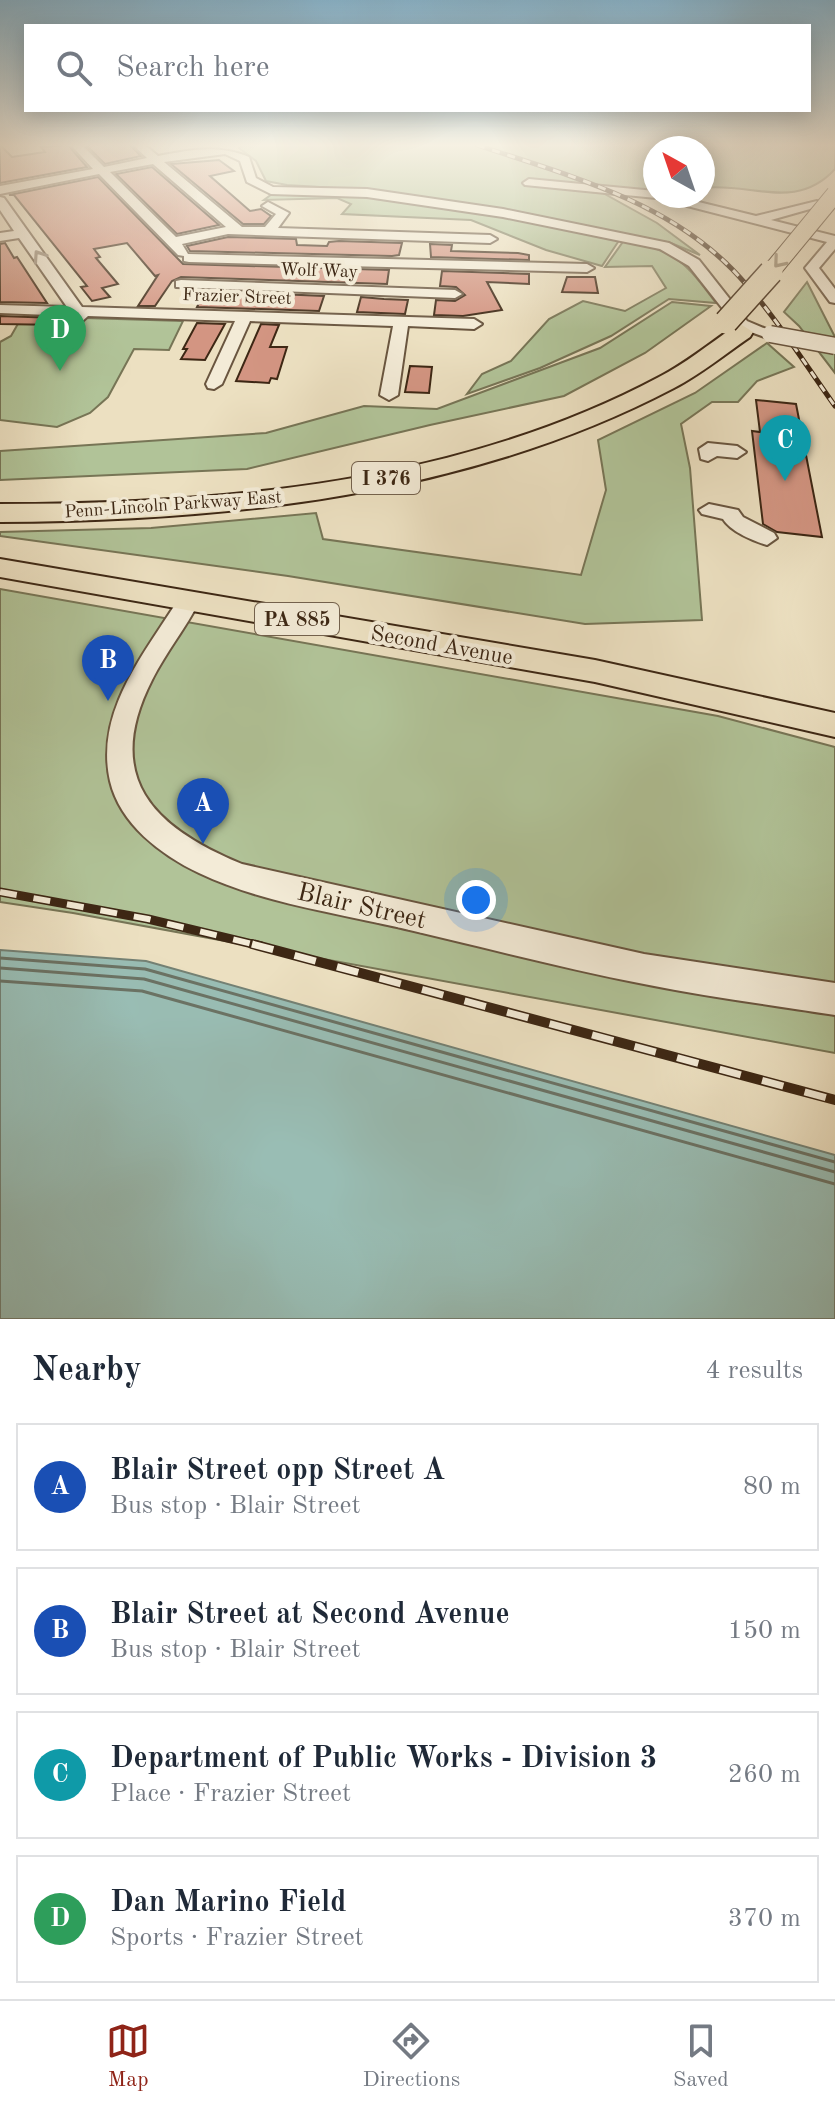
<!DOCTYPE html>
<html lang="en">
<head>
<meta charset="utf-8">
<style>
  body { margin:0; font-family:"Old Standard TT",serif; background:#f2f2f3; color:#1f2937 }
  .compass { position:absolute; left:643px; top:136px; width:72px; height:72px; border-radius:50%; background:#fff; box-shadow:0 4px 20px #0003; rotate:320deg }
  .you { position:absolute; left:476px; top:900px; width:28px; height:28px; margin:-20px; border:6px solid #fff; border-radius:50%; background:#1a73e8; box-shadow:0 0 0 12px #1a73e833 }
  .badge { display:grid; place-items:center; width:52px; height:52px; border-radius:50%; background:#8f2418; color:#fff; font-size:26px; font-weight:700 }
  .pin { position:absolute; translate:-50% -66px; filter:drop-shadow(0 2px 4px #0008) }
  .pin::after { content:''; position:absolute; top:42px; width:28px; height:24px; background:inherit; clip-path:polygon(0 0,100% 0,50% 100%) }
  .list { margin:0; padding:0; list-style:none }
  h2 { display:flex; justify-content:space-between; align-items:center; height:104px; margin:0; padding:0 32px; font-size:34px }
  h2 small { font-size:26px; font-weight:400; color:#747a83 }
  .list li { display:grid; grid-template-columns:52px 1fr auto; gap:24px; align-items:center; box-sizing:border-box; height:128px; margin:0 16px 16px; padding:0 16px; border:2px solid #e0e1e3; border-radius:0px }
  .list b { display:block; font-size:30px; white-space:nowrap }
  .list p { margin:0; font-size:26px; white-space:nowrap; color:#747a83 }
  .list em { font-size:26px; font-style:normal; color:#747a83 }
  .icon { flex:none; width:44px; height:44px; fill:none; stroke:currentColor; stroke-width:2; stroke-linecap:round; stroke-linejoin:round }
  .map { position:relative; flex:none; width:835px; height:1319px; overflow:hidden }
  .search { position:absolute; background:#fff; box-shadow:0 4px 20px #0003; left:24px; right:24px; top:24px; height:88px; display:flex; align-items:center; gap:20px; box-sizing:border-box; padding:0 28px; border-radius:0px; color:#747a83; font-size:30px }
  .sheet { height:680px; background:#fff }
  nav { display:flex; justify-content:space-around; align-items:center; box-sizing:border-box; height:112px; border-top:2px solid #e0e1e3; background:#fff; font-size:22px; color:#747a83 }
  nav a { display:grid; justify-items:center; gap:4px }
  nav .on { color:#8f2418 }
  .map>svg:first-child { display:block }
  .green { fill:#b1c398; stroke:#777556; stroke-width:2 }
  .water { fill:#99bdb4; stroke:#748174; stroke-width:2 }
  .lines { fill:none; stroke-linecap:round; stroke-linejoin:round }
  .shore { stroke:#6b7264; stroke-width:3 }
  .building { fill:#d39582; stroke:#3d2714; stroke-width:2 }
  .minor-casing { stroke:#69553f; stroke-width:4 }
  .major-casing { stroke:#3d2714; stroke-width:4 }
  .highway-casing { stroke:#3d2714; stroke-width:4 }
  .minor { fill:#f3ebd7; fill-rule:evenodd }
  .major { fill:#ece0c1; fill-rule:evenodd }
  .highway { fill:#ece0c1; fill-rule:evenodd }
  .rail-far2-casing { stroke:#3d2714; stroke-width:5 }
  .rail-far1-casing { stroke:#3d2714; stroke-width:9 }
  .rail-casing { stroke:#3d2714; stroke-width:10 }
  .rail-far2 { stroke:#f3ebd7; stroke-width:3; stroke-dasharray:8; stroke-linecap:butt }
  .rail-far1 { stroke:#f3ebd7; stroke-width:6; stroke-dasharray:17; stroke-linecap:butt }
  .rail { stroke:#f3ebd7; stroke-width:7; stroke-dasharray:22; stroke-linecap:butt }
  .minor-bridge-casing { stroke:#69553f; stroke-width:19; stroke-linecap:butt }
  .highway-bridge-far1-casing { stroke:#3d2714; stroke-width:19; stroke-linecap:butt }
  .highway-bridge-casing { stroke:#3d2714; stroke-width:26; stroke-linecap:butt }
  .minor-bridge { stroke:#f3ebd7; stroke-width:16 }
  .highway-bridge-far1 { stroke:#ece0c1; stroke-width:17 }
  .highway-bridge { stroke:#ece0c1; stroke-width:23 }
  .oneway { stroke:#988976 }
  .oneway2 { stroke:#94846a }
  .labels { text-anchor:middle; stroke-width:8; stroke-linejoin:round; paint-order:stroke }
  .far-street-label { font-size:18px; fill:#3d2714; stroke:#f3ebd7 }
  .shield { fill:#f3ebd7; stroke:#74624e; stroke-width:2 }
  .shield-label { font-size:20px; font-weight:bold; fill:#3d2714 }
  .street-label { font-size:22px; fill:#3d2714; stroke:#f3ebd7 }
  .near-street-label { font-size:26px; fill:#3d2714; stroke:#f3ebd7 }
</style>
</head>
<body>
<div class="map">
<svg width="835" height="1319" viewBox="0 0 835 1319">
  <rect width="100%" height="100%" fill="#ece0c1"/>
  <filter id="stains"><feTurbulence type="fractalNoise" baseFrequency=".0025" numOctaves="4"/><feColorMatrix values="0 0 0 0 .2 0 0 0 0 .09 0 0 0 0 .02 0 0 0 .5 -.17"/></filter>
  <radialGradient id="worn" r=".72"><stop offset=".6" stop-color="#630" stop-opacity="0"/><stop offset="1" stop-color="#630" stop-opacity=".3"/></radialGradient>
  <g class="green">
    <path d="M244,145H835V169C796,212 751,182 703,188V148H655V194L537,186L601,192L657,223L700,255L671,243L498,208L369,190L287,185L266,181L256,161L239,148Z"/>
    <polygon points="272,194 345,194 466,209 620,239 602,266 546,250 471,220 342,214 351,204 337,198 264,200"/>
    <path d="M625,239C677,253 685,261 716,303L669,299L611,336L540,368L467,394L482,374L511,361L549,319L583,301L625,311L666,288L652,266L605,267Z"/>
    <polygon points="807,282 835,337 835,373 799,326 784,312"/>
    <polygon points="672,302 711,306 645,353 564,396 430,425 247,469 0,480 0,451 266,433 364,406 437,409 600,348"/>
    <polygon points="32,317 52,317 183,321 169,350 134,349 108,397 90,413 57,427 0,420 0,342 11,336 19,322 28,322"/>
    <polygon points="767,343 794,367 757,381 738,402 712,402 681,424 690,468 702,620 585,624 288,576 0,536 0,532 151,528 316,513 323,539 581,575 606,490 598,440 695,393"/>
    <polygon points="0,589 718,716 835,747 835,1053 73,913 0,902"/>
  </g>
  <polygon class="water" points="0,950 146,961 835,1155 835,1319 0,1319"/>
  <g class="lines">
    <g class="shore">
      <polyline points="0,958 145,969 835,1162"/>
      <polyline points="0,968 144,979 835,1172"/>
      <polyline points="0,981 142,991 835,1184"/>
    </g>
  </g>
  <g class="building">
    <polygon points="0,145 12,157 45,152 41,147 68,145 87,167 0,183"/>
    <polygon points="86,145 130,145 141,156 105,164"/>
    <polygon points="219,160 234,171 210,176 250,211 261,209 271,216 264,224 243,224 171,164"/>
    <polygon points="152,167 219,225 177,234 116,174"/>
    <polygon points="98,177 183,264 389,270 387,284 181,277 172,281 155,306 138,306 158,275 155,276 127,243 94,249 100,257 96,258 118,284 102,288 110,297 92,301 81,287 87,286 14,195 9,195"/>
    <polygon points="228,237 296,239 297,245 327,246 329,242 339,241 402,243 399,255 392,256 190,251 187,246"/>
    <polygon points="5,243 14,258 17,257 47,303 0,302 0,244"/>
    <polygon points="430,244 452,245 451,251 518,253 529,255 529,260 431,257"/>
    <polygon points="442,271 529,274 529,284 487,282 502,310 463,316 434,315 436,300 455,301 465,295 456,287 440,286"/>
    <polygon points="567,277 595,277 598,293 562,292"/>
    <polygon points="205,291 324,296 319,311 197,307"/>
    <polygon points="361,297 384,299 408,300 405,314 357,312"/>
    <polygon points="0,316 57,318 61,325 0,324"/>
    <polygon points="197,323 225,324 205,360 181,359 187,349 183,349"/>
    <polygon points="261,324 279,325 270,347 287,347 277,379 271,378 269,383 236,381"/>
    <polygon points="410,366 432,367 429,393 405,392"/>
    <polygon points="756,400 796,404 822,537 777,532 763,524 752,431 760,432"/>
  </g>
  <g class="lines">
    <g class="minor-casing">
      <g id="minor">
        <path d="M71,145H82L104,167L147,158L133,145H145L158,156C190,150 218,144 249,157L256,178L273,187L367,189L503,209L669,243L699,260L747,321L778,334L770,339L737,327L689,266L660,249L503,217L367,197L271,194L247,182L240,161L225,154L164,162L242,227H265L276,214L262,206L268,202L289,213L278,228L490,235L497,239L490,243L228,234L182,244L188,254L587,264L594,268L587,272L189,262L184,261V256L178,255L99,174L0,194V186L93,169ZM153,164L226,227L176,237L110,172Z"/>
        <polygon points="529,179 655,191 655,196 674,196 756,216 817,201 817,207 771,220 835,236 835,249 819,268 835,289 835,303 830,302 805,268 827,242 656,198 525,185 523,183"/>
        <polygon points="0,197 4,198 82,307 474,319 482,324 474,329 408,326 398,395 389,400 380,395 393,326 250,321 222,384 214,389 208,388 206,384 235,321 88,316 78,325 70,320 73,316 0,313 0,305 67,307 19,238 0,241 0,233 14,231 0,210"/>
        <polygon points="181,280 455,290 462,294 455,298 176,287 176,281"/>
        <polygon points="708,443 737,446 746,452 737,458 717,456 708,461 701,459 699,449"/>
        <path d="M709,504L738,510L743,517L774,533L777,538L767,545C753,541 730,531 723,519L702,514L699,510Z"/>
        <path d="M189,592L197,595L200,600C186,628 166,652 152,680C102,778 154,828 242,864L644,954L835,983V1015C771,1005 707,997 644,984C561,968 479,946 397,927C331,912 260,902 199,873C161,855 120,824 110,781C94,710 147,651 181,595Z"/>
      </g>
    </g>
    <g class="major-casing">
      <polygon id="major" points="0,559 595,660 835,713 835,737 595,682 0,577"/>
    </g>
    <g class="highway-casing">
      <path id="highway" d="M742,325L753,332L750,337C725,354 701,374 674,388C468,496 229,521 0,522V504C223,504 458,484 659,377C685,364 709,344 734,327Z"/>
    </g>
    <use href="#minor" class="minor"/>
    <use href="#major" class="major"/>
    <use href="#highway" class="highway"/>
    <g class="rail-far2-casing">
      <path id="rail-far2" d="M477,145C567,175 664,200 732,269C772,310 802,360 835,406"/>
    </g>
    <g class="rail-far1-casing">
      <polyline id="rail-far1" points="0,892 148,919 261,946"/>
    </g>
    <g class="rail-casing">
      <polyline id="rail" points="252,944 835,1100"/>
    </g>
    <use href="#rail-far2" class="rail-far2"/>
    <use href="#rail-far1" class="rail-far1"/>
    <use href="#rail" class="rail"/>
    <g class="minor-bridge-casing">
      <polyline id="minor-bridge" points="770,334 835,346"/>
    </g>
    <g class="highway-bridge-far1-casing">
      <polyline id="highway-bridge-far1" points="769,274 835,194"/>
    </g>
    <g class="highway-bridge-casing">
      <polyline id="highway-bridge" points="726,322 771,272"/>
    </g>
    <use href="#minor-bridge" class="minor-bridge"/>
    <use href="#highway-bridge-far1" class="highway-bridge-far1"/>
    <use href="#highway-bridge" class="highway-bridge"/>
  </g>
  <defs><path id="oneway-chevron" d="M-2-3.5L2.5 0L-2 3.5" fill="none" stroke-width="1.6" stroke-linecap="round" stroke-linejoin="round" transform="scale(2)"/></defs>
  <use class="oneway" href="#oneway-chevron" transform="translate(39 256) rotate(-124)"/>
  <use class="oneway2" href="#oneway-chevron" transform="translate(779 262) rotate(130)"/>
  <linearGradient id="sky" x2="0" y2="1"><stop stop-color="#88b8d3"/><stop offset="0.44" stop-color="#f6f1e3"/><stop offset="1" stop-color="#f6f1e3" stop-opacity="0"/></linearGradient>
  <rect width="835" height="330" fill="url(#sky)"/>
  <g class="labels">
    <g class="far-street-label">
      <text transform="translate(319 270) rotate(2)" y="6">Wolf Way</text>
      <text transform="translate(237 296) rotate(2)" y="6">Frazier Street</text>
      <text transform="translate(173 504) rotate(-4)" y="6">Penn-Lincoln Parkway East</text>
    </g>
    <g class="shield">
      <rect x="352" y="462" width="68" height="32" rx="6"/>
      <rect x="255" y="603" width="84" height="32" rx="6"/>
    </g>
    <g class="shield-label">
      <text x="386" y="485">I 376</text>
      <text x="297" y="626">PA 885</text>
    </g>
    <g class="street-label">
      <text transform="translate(442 644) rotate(10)" y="8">Second Avenue</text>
    </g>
    <g class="near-street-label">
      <text transform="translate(362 905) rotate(13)" y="9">Blair Street</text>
    </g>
  </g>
  <rect width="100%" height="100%" filter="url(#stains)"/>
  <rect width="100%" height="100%" fill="url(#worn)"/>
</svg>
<svg class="compass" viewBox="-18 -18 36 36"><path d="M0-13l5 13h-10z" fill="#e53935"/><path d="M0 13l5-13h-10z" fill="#747a83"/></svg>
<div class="you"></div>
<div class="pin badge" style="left:203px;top:844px;background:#1a4fb4">A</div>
<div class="pin badge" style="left:108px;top:701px;background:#1a4fb4">B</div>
<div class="pin badge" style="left:785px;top:481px;background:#0f9aa8">C</div>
<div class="pin badge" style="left:60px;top:371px;background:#2e9e5b">D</div>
<div class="search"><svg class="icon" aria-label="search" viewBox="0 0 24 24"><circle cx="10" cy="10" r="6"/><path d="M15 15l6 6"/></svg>Search here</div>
</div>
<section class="sheet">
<h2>Nearby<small>4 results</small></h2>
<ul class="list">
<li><span class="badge" style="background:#1a4fb4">A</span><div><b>Blair Street opp Street A</b><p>Bus stop · Blair Street</p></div><em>80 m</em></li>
<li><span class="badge" style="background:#1a4fb4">B</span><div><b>Blair Street at Second Avenue</b><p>Bus stop · Blair Street</p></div><em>150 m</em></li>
<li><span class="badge" style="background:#0f9aa8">C</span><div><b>Department of Public Works - Division 3</b><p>Place · Frazier Street</p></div><em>260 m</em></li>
<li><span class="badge" style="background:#2e9e5b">D</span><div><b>Dan Marino Field</b><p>Sports · Frazier Street</p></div><em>370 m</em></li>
</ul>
</section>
<nav>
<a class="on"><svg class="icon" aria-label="map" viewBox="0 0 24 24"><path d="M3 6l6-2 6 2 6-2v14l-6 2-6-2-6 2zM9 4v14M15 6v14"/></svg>Map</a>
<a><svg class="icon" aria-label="directions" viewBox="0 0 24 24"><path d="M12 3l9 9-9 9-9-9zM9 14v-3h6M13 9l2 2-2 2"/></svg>Directions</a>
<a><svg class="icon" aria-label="saved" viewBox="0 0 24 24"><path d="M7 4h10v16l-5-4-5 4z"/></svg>Saved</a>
</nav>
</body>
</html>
